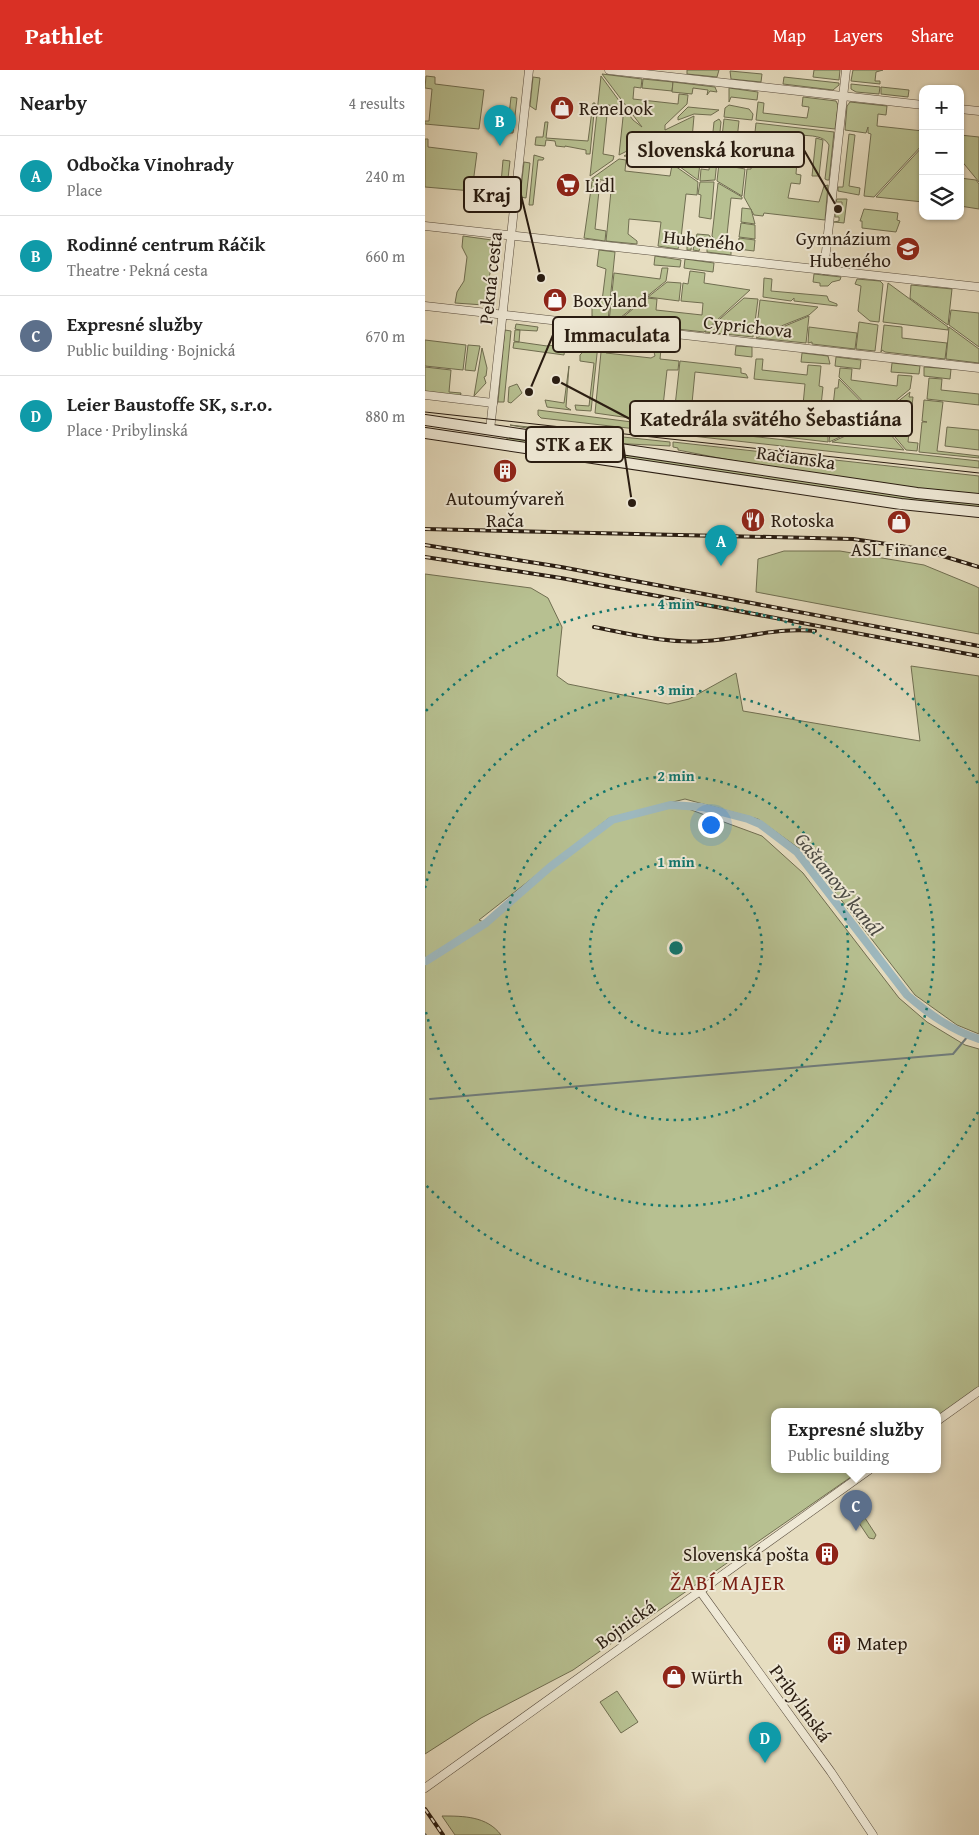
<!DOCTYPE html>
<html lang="en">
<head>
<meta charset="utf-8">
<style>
  body { margin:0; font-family:"Gentium Book Plus",serif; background:#f6f6f6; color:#222 }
  .controls { position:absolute; right:15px; top:15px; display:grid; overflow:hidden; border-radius:10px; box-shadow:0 1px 4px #0004 }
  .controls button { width:45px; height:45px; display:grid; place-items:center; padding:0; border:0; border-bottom:1px solid #e0e0e0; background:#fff; color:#222; font:25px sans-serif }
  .you { position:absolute; left:285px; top:754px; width:18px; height:18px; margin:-12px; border:4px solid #fff; border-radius:50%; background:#1a73e8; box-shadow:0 0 0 8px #1a73e833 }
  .badge { display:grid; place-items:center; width:32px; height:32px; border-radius:50%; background:#d93025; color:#fff; font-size:16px; font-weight:700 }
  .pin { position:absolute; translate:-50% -41px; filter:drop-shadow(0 1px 2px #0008) }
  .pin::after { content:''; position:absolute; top:26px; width:18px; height:15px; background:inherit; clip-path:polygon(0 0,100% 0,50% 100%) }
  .popup { position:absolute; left:346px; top:1338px; width:170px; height:65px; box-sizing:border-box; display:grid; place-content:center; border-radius:10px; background:#fff; filter:drop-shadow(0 1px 4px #0005); font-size:16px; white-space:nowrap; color:#767676 }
  .popup b { font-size:19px; color:#222 }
  .popup::after { content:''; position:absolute; left:50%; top:100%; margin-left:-10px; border:10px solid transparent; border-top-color:#fff }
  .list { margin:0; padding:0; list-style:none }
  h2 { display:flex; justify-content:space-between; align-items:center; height:65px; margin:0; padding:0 20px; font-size:21px }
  h2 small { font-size:16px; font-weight:400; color:#767676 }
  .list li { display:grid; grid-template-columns:32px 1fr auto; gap:15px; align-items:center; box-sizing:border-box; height:80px; padding:0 20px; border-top:1px solid #e0e0e0 }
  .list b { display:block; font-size:19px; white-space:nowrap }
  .list p { margin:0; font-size:16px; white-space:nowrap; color:#767676 }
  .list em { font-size:16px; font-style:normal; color:#767676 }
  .icon { flex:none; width:28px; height:28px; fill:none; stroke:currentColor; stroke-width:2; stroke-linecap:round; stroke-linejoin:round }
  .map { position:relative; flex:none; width:554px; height:1765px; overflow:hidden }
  header { display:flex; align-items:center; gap:30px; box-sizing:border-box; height:70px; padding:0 25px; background:#d93025; color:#fff }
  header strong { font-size:24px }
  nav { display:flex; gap:28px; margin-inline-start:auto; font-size:18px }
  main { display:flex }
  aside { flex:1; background:#fff }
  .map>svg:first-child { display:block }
  .green { fill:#b7c091; stroke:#706e51 }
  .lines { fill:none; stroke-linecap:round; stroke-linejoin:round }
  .stream { stroke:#6f7a79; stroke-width:2 }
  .canal { stroke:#9db8be; stroke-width:8 }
  .street-casing { stroke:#584c3d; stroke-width:9 }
  .secondary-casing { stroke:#291c11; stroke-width:12 }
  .street { stroke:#efe9d6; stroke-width:8 }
  .secondary { stroke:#efe9d6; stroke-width:10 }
  .tram { stroke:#291c11; stroke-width:1 }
  .rail-casing { stroke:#291c11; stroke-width:4 }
  .rail { stroke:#efe9d6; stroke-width:2; stroke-dasharray:5.5; stroke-linecap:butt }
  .ring { fill:none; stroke:#0f766e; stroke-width:2.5; stroke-dasharray:2.5 5 }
  .labels { text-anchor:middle; stroke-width:4; stroke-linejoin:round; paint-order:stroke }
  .poi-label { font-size:19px; fill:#291c11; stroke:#efe9d6; text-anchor:start }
  .street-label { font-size:19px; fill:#291c11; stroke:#efe9d6 }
  .water-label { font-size:20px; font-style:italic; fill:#4c4b45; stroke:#efe9d6 }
  .quarter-label { font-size:21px; letter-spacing:1px; fill:#7a1f14; stroke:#efe9d6 }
  .centre { fill:#0f766e; stroke:#efe9d6; stroke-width:2.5 }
  .ring-label { font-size:15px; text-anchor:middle; font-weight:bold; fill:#0f766e; stroke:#efe9d6; stroke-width:4; stroke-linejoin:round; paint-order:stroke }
  .leader { fill:none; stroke:#291c11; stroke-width:2 }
  .callout-dot { fill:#291c11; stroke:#efe9d6; stroke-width:2 }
  .callout { fill:#efe9d6; stroke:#291c11; stroke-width:2 }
  .callout-label { font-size:20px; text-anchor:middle; font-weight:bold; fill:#291c11 }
</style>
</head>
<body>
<header>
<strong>Pathlet</strong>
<nav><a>Map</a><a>Layers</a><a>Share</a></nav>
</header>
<main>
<aside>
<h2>Nearby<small>4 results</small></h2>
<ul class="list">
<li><span class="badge" style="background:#0f9aa8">A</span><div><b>Odbočka Vinohrady</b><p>Place</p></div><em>240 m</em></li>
<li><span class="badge" style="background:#0f9aa8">B</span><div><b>Rodinné centrum Ráčik</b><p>Theatre · Pekná cesta</p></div><em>660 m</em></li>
<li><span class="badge" style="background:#5c6f8a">C</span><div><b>Expresné služby</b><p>Public building · Bojnická</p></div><em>670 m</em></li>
<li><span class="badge" style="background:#0f9aa8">D</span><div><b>Leier Baustoffe SK, s.r.o.</b><p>Place · Pribylinská</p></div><em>880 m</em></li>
</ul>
</aside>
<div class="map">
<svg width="554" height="1765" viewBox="0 0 554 1765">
  <rect width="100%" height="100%" fill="#e6ddc0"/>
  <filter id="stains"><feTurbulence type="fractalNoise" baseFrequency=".004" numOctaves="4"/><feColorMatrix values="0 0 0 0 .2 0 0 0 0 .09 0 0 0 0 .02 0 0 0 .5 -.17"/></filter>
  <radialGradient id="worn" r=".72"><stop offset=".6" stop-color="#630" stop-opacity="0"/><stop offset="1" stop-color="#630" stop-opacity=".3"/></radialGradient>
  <g class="green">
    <polygon points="262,0 294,0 292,7 262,4"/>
    <polygon points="389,0 415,0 414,10 388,7"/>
    <polygon points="428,0 458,0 451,2 450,11 455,11 455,14 426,11"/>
    <polygon points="305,1 337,4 336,12 306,9"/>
    <polygon points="177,4 217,9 216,18 209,17 208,29 253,34 254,24 263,25 262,34 240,55 240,60 269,46 265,92 275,93 273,110 251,94 237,78 246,91 199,86 216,76 214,75 194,85 199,38 208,50 217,57"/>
    <polygon points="1,6 10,7 10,14 59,20 54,59 0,54 0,51 4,51 7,19 0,18"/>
    <polygon points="176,6 195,32 194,37 183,35 178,84 189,86 188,90 165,106"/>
    <polygon points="108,7 115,8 111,40 105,36"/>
    <polygon points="359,7 414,13 414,15 408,20 358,14"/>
    <polygon points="218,9 248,12 247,21 217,18"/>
    <polygon points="248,12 290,17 292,22 285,21 282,25 283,20 268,18 267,24 247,22"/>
    <polygon points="426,14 455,17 454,24 431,22 426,19"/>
    <polygon points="456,17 484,20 483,27 456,24"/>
    <polygon points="304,18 333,22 332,30 306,27 304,32"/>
    <polygon points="86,27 92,28 88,63 82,63"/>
    <polygon points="378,27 411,31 413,35 410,59 331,50 333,32 339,33 338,43 382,48 384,37 377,36"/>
    <polygon points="425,32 462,36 461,45 453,44 452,56 498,61 498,74 449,127 439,126 446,64 443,63 443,57 441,63 420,60 422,36"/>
    <polygon points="168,33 170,33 165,84 161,84 161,80 140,76 140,77 131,76 130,71 121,70 120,76 110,75 111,67 118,67 120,52 123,52 121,68 163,71"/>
    <polygon points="304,35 324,39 328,44 327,50 299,47 300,38"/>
    <polygon points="263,37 294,40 286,45 269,44 253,50 253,47"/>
    <polygon points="294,49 296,52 290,110 275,111 276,99 284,100 289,52"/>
    <polygon points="299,49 314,51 309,97 320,99 317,126 292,111"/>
    <path d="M331,53L409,62L404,110H402L400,109L404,75C399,65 385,66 375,65L370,91H372L371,104L376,105L375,114L366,113L363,128L394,132L399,116L403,115L400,150L339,143L338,146L329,145L319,127L322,99H326Z"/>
    <polygon points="424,64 430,65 424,116 435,118 434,125 413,121 413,117 418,117"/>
    <polygon points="535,65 554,67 554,112 535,89"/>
    <polygon points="391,68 398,70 394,106 387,106"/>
    <polygon points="0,69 3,69 3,77 52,83 47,121 0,117"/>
    <polygon points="498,76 498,132 451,127"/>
    <polygon points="109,85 119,88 118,90 113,90 108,135 104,135"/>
    <polygon points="194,89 201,90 200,101 245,106 247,95 250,96 273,112 272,125 261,124 256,168 267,170 266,180 262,180 262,175 254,174 253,179 233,176 236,152 204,149 203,164 212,171 212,174 181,171 187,111 166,109"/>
    <polygon points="78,90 85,91 81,126 75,125"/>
    <polygon points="99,92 105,93 101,128 95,127"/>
    <polygon points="535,108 551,110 554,114 554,139 535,136"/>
    <polygon points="165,110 175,111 170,159 181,161 180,171 159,168 167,112"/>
    <polygon points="275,112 289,112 286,149 274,147 276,125 273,124"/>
    <polygon points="293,113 317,127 317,129 306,128 301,174 312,175 309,179 295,175 287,166"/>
    <polygon points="412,129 422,129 419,153 409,152 414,151 414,147 410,147 411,134 417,136 417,132 411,132"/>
    <polygon points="317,138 326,139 330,154 316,152"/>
    <polygon points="439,139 473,143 472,150 475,151 471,162 437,158 437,151 435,151"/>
    <polygon points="316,153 330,155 330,169 314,167"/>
    <polygon points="272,164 284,165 291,175 306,180 306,185 282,182 282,178 275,177 274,181 268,180"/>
    <polygon points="38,166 67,170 65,203 59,235 30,233 32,222 39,211 42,187 37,177"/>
    <polygon points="314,168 330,170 329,181 313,179"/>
    <polygon points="174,180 190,182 183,251 167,246 167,232 177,231 181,199 172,196"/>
    <polygon points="230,186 256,190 255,197 229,195"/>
    <polygon points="260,189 289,193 288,202 259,198"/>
    <polygon points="237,198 243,198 241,211 190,252 184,252 189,203 235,209"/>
    <polygon points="265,201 280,203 279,213 325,220 279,262 217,255 217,250 203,248 201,253 202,248 197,248 221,228 232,229 231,240 277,245 278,233 256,231 258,213 263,214"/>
    <polygon points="389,204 416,207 415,210 407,212 403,216 395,216 395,213 388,212"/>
    <polygon points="339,208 347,209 346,221 402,226 404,231 412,234 412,236 369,231 369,228 366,231 338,227"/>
    <polygon points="432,209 455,211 458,214 454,252 445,251 433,241 436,216 430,214"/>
    <polygon points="242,212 256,213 254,231 223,227"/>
    <polygon points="463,213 523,257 523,260 458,252"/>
    <polygon points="486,215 527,219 523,255 485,228"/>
    <polygon points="319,228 333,229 328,267 280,262"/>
    <polygon points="335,230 393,237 384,245 331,266"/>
    <polygon points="526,240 554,243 554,277 524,255"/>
    <polygon points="384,246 381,273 331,268"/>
    <polygon points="434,252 453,255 450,281 431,279"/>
    <polygon points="91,254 113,257 112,261 95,260 94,272 122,276 124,275 138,278 141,267 137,265 138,260 142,260 139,285 88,278 89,272 94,272 89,271 90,260 95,260 90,259"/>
    <polygon points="459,255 477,257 477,268 522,273 520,289 460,282 457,280 456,282"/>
    <polygon points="384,257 432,263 430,279 387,274 387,272 383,273"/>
    <polygon points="524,257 554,279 554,293 521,289"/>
    <polygon points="80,260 86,261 79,332 73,332"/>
    <polygon points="158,262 174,264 156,283"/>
    <polygon points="174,265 166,341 151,340 150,335 164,336 169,293 155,291 155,285"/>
    <polygon points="222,266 250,269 249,278 221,275"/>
    <polygon points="0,270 41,275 38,300 0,296"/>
    <polygon points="177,272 181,272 181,283 226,288 230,286 228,278 236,279 235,289 254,291 253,300 242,300 237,345 247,347 247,354 170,343"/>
    <polygon points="43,275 55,276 50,301 40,300"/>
    <polygon points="311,276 327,277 327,287 310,285"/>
    <polygon points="57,278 62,298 61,306 59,307 61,313 49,326"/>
    <polygon points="377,283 403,286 405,294 376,292"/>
    <polygon points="411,287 436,290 435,299 410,296"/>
    <polygon points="331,289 338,289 337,300 382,305 383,295 396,296 394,316 398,317 393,363 403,364 403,372 248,354 255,291 316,298 316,303 321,304 323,308 270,302 265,354 375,366 380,314 329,309"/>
    <polygon points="467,293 495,296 494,304 466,302"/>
    <polygon points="144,296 141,337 146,340 122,337 120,330 139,333"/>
    <polygon points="0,297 26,300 24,322 36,323 35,327 0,324"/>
    <polygon points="499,297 526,299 525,309 499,306"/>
    <polygon points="415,298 427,299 426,310 472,316 473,305 487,306 485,319 452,346 414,307"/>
    <polygon points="504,308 517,309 516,320 554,324 554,335 502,329"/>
    <polygon points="414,309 450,346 437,357 404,372 410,318 413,318"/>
    <polygon points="92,314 97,323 86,333 83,332 84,317"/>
    <polygon points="485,322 484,327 488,327 483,372 493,373 492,381 481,380 453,347"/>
    <polygon points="499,330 518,332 512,381 554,386 554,388 494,382 497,352 502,352 497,351"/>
    <polygon points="113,340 246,357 246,363 116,348 113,345"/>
    <polygon points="451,348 479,380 407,372 438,358"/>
    <polygon points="85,355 245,372 245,376 184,373"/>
    <polygon points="522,357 554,360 554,380 520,376"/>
    <polygon points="250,358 554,391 554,398 249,364"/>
    <polygon points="82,367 554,433 554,438 516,435 89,372 82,370"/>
    <path d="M248,372L554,406V425C453,415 352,400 253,380V378L248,377Z"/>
    <polygon points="359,481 415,481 499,495 550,516 554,518 554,564 331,522 333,489"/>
    <polygon points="0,504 106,518 123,528 137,557 132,606 143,614 243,634 264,629 311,603 318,641 495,671 486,596 554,606 554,964 532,955 490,925 379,782 333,749 260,729 184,748 54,850 61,853 125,797 187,750 250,734 337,766 378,803 474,928 502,952 540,975 554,979 554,1318 512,1347 512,1342 350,1342 350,1400 436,1400 148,1600 56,1648 0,1684"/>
    <polygon points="440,1448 451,1465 449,1469 444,1468 434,1453"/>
    <polygon points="192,1621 213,1652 196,1663 175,1632"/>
    <path d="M17,1746C38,1746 62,1746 76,1765H30Z"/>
  </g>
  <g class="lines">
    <g class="stream">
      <polyline points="5,1029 528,984 543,966"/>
      <polyline points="0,1764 1,1765"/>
    </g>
    <path class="canal" d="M1,891L61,853L125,797L187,750L245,735L277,737L323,749L335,754L372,782L482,925C504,944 526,960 554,969"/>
    <g class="street-casing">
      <g id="street">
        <polyline points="184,0 498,35"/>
        <polyline points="535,39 554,41"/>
        <polyline points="0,156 554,217"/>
        <polyline points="399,200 421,0"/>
        <polyline points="0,236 554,298"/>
        <polyline points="0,325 68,333"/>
        <polyline points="65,360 104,0"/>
        <polyline points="512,1351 554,1321"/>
        <polyline points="275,1521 406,1702 448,1765"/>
        <polyline points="0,1718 444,1400"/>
      </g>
    </g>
    <g class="secondary-casing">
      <g id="secondary">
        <polyline points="0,350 492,423 554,429"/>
        <polyline points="0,363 476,434 554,442"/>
      </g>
    </g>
    <use href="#street" class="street"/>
    <use href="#secondary" class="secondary"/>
    <polyline class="tram" points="0,342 554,403"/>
    <g class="rail-casing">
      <g id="rail">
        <polyline points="0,459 428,469 495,479 554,497"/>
        <polyline points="0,475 136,497 554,576"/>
        <polyline points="0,487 136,508 554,586"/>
        <path d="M169,557C206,564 242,574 279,571C317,569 352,557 390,561"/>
        <polyline points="0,1739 18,1765"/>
      </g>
    </g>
    <use href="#rail" class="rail"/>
  </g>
  <g class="ring">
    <circle cx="251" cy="878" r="86"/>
    <circle cx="251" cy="878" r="172"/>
    <path d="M0 818A258 258 0 1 1 0 938"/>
    <path d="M553 1042A344 344 0 0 1 1 1115M1 641A344 344 0 0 1 553 714"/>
  </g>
  <defs>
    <g id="shop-disc" transform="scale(1.25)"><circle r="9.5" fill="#8f2418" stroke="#efe9d6"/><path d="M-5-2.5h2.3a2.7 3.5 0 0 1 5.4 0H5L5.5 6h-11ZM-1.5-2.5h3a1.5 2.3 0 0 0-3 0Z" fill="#fff"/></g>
    <g id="supermarket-disc" transform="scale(1.25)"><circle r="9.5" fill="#8f2418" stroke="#efe9d6"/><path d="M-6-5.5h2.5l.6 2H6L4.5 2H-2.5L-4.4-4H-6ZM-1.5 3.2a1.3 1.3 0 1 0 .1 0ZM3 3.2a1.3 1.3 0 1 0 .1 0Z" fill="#fff"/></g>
    <g id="school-disc" transform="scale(1.25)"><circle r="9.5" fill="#8f2418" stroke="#efe9d6"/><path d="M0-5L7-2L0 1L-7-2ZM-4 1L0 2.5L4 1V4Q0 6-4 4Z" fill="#fff"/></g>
    <g id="building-disc" transform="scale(1.25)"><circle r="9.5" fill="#8f2418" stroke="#efe9d6"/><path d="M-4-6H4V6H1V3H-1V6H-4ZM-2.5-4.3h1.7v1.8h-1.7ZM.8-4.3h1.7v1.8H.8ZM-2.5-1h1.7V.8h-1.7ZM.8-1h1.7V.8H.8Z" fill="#fff"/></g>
    <g id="restaurant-disc" transform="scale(1.25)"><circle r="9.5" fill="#8f2418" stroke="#efe9d6"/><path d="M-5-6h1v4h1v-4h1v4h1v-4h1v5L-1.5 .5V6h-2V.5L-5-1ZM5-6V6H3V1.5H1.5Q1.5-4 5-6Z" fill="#fff"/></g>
  </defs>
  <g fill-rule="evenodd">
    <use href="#shop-disc" x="137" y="38"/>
    <use href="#supermarket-disc" x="143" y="115"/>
    <use href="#school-disc" x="483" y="179"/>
    <use href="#shop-disc" x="130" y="230"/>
    <use href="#building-disc" x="80" y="401"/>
    <use href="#restaurant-disc" x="328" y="450"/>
    <use href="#shop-disc" x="474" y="452"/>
    <use href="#building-disc" x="402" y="1484"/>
    <use href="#building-disc" x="414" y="1573"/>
    <use href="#shop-disc" x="249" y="1607"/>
  </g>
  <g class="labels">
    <g class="poi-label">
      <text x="154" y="45">Renelook</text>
      <text x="160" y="122">Lidl</text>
      <text x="466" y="175" text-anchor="end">Gymnázium<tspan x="466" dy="22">Hubeného</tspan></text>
      <text x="148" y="237">Boxyland</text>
      <text x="80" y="435" text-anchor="middle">Autoumývareň<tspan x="80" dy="22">Rača</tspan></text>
      <text x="346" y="457">Rotoska</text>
      <text x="474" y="486" text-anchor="middle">ASL Finance</text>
      <text x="384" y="1491" text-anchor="end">Slovenská pošta</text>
      <text x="432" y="1580">Matep</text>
      <text x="266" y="1614">Würth</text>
    </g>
    <g class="street-label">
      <text transform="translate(279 170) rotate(6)" y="7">Hubeného</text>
      <text transform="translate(65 208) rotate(-84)" y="7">Pekná cesta</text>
      <text transform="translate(323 256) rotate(6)" y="7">Cyprichova</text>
      <text transform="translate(371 387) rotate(8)" y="7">Račianska</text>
      <text transform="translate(200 1554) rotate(-36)" y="7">Bojnická</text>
      <text transform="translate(376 1633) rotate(54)" y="7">Pribylinská</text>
    </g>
    <g class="water-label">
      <text transform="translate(414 814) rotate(51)" y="7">Gaštanový kanál</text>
    </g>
    <g class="quarter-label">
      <text x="303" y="1520">ŽABÍ MAJER</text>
    </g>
  </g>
  <circle cx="251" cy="878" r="8" class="centre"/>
  <g class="ring-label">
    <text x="251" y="539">4 min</text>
    <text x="251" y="625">3 min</text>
    <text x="251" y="711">2 min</text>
    <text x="251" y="797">1 min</text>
  </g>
  <path class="leader" d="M413 139L379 80M116 208L96 125M104 322L128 265M131 310L205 349M207 433L198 374"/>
  <g class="callout-dot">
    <circle cx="413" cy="139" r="5"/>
    <circle cx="116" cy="208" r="5"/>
    <circle cx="104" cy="322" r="5"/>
    <circle cx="131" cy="310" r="5"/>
    <circle cx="207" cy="433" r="5"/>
  </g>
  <g class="callout">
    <rect x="202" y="62" width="177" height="35" rx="5"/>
    <rect x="39" y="107" width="57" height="35" rx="5"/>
    <rect x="128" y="247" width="127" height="35" rx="5"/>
    <rect x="205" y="331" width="282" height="35" rx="5"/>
    <rect x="101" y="357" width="97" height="35" rx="5"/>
  </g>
  <g class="callout-label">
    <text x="291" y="87">Slovenská koruna</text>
    <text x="67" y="132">Kraj</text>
    <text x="192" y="272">Immaculata</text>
    <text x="346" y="356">Katedrála svätého Šebastiána</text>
    <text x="149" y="381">STK a EK</text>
  </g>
  <rect width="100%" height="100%" filter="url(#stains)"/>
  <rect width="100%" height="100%" fill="url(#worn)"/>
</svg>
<div class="controls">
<button>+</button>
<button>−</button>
<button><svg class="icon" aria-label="layers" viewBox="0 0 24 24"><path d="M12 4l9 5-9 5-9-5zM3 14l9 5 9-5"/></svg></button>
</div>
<div class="you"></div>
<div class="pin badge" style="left:296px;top:496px;background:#0f9aa8">A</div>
<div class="pin badge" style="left:75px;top:76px;background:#0f9aa8">B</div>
<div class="pin badge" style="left:431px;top:1461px;background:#5c6f8a">C</div>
<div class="popup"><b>Expresné služby</b>Public building</div>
<div class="pin badge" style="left:340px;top:1693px;background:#0f9aa8">D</div>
</div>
</main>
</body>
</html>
